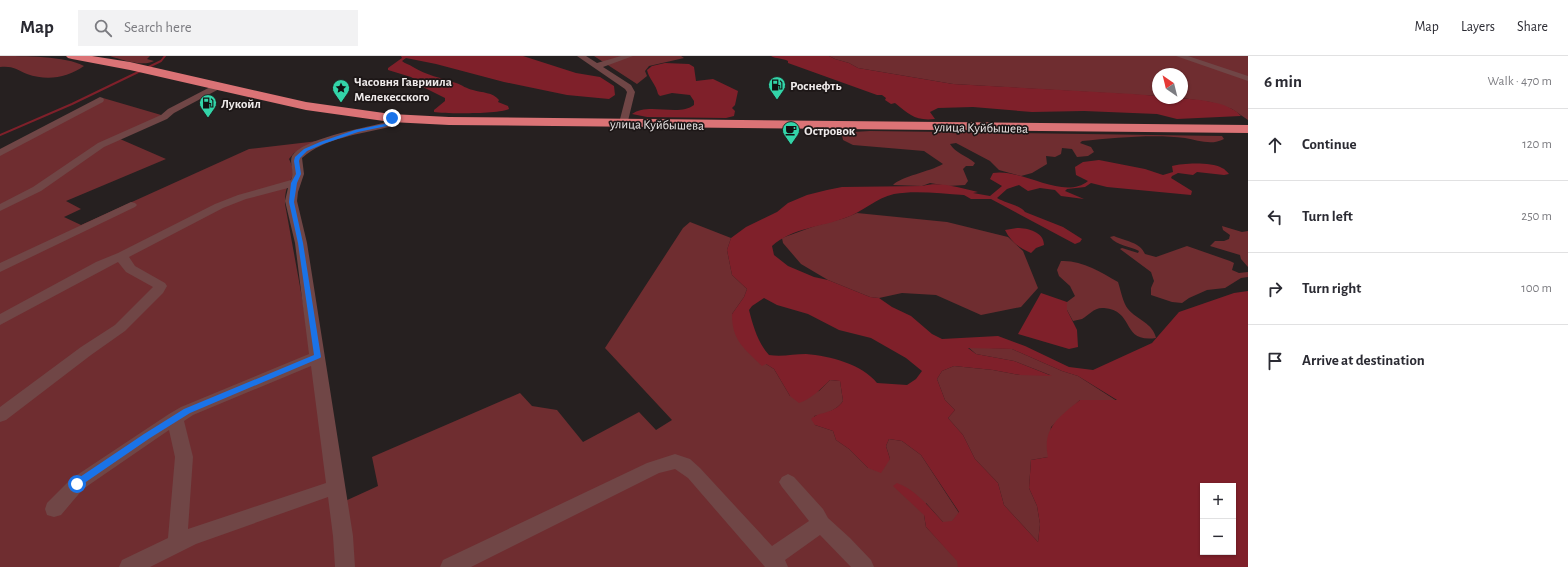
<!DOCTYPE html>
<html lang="en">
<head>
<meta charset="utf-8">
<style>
  body { margin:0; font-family:"Alegreya Sans",sans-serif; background:#f2f2f3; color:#2b2b33 }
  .controls { position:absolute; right:12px; bottom:12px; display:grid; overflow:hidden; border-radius:0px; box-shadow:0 1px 3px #0004 }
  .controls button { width:36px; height:36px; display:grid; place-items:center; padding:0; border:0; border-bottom:1px solid #e1e1e2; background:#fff; color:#2b2b33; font:20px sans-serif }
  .compass { position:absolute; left:1152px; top:12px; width:36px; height:36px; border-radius:50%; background:#fff; box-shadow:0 1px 3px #0004; rotate:325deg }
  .stop { position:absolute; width:12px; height:12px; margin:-9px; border:3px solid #1a73e8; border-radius:50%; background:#fff }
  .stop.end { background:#1a73e8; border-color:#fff; box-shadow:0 1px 4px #0008 }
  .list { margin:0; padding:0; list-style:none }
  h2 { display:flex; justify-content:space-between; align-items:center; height:52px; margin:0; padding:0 16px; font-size:17px }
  h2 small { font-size:13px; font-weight:400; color:#7c7c81 }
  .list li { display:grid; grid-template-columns:26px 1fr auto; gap:12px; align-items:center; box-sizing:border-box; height:72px; padding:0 16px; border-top:1px solid #e1e1e2 }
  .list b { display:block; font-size:15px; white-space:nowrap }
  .list em { font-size:13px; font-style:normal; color:#7c7c81 }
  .icon { flex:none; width:22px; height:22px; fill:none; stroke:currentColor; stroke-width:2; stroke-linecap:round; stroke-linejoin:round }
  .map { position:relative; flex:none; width:1248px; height:511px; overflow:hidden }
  header { display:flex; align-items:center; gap:24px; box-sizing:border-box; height:56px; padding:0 20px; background:#fff; border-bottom:1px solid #e1e1e2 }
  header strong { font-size:19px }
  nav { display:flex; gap:22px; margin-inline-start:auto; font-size:14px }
  .search { width:280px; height:36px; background:#f2f2f3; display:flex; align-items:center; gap:10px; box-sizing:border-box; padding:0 14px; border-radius:0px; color:#7c7c81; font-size:15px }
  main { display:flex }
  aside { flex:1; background:#fff }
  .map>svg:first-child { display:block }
  .green { fill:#6f2d30 }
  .water { fill:#7f202a; fill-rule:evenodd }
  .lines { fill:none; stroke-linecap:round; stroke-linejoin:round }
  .stream { stroke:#7f202a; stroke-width:2 }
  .minor { fill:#704646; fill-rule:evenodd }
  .highway { fill:#db7376; fill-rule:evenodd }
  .route { fill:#1a73e8 }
  .labels { text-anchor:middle; stroke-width:3.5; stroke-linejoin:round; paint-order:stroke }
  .far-poi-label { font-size:13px; font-weight:bold; fill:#eeeaea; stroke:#1d1717; text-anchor:start }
  .far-street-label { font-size:13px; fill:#eeeaea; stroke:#1d1717 }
</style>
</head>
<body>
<header>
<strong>Map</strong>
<div class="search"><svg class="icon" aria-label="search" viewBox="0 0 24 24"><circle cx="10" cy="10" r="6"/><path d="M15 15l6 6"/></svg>Search here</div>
<nav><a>Map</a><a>Layers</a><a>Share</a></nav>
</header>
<main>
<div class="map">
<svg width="1248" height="511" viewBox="0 0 1248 511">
  <rect width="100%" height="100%" fill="#262020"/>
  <g class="green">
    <path d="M0,0C23,0 66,0 84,10C67,22 47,25 27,18C15,13 14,10 0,11Z"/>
    <path d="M110,0H150L147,3L154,5C143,11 122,4 110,0Z"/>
    <polygon points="594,0 681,0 684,2 649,10 645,15 647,20 637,28"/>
    <polygon points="829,0 1248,0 1248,64 1232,53 1210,46 1182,42 1182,18 1158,18 1158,40 953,28 858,12 849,7 835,3"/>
    <path d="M103,42L168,61L120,83L166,103L66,145L81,153L64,161L81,169L249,93L318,85L294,97L289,103C298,122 290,119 286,135C285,139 285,144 285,148L303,247L332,451L378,430L372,401L520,337L532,350L557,354L583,386L639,356L656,374L672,364L605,292L683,172L690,166L731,182L727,194L732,219L747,233L744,241L732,258L766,308L774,313L790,340L819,335L830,324L840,325L843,345C836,355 825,358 814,360L815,369L833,375L836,384L849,393L868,412L890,403L886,390L889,383L902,385L921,399L959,457L952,466H943L926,447L924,459L926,471L958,505V511H0V94Z"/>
    <path d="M870,75L1222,80L1224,83C1211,90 1198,84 1185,82C1153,78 1115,82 1082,85L1080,87L1091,91L1094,96L1088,100L1077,101L1072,93L1062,92L1061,98L1055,101L1046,100L1047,108L1032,117L1021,120L999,114L990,105L956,87L950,88C955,97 967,100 975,107L973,110H966L963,113L968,125L965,129L948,130L930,127L922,130L893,129C902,120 929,116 943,108L924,95L853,89L843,84L842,79L853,76Z"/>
    <polygon points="857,157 947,166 1008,181 1023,195 1038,232 1021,251 981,259 936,239 902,237 879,242 870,241 828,224 801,208 783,187 782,182 815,170 845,162"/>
    <polygon points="1222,170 1242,176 1248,175 1248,211 1241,203 1240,199 1210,190 1215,185 1224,185 1229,183 1230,179 1223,174"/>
    <path d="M1114,180C1125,185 1140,186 1145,198L1156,201L1187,190L1230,205L1234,207L1232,214L1239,217L1248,216V221L1241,222L1225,232L1207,234L1189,242L1182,247L1172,246L1151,239V232L1154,225L1151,216L1120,193L1122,192L1138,197L1139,195C1130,190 1117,190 1110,181Z"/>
    <path d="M1061,205C1082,204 1101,216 1118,226C1121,235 1123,247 1128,253C1137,264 1153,267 1156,282C1120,287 1136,255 1104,252C1094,251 1089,259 1082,263C1079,264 1076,264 1073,265L1067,254V246L1075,240L1070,230L1059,220L1057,214Z"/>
    <polygon points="968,291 1012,293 1062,315 1078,320 1117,345 1080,344 1051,371 1048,401 1031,404 1029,432 1037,450 1040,468 1038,486 1004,449 998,427 975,403 963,379 948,362 955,354 945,344 937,323 942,315 954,310 993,314 1020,319 1050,319 1014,305 976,298"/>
  </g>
  <g class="water">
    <path d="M401,0H523L576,17L600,21L614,30L615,39L609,43L567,39L504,26L436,8L406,2L402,5C405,8 409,8 413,11C426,19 441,22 456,27C462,29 467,33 473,34C482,37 493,36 499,44L498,46L508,50L509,53C500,58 446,58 434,56V54L445,45V42L421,30L419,26L411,21L388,14V12L402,2Z"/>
    <path d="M771,0H829L835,3L849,7L858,12L953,28L1133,38L1158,40V42C1179,42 1226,42 1241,60L1177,63L1157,58L1084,55L1032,56L973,51L938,52L930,56L935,63C915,65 910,59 895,47L891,48L885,44L886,42L882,39H877L788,7V5C783,2 776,3 771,0Z"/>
    <path d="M665,7L689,8L694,11L696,25L713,23L738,35L735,49L732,52L735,55L734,60L726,62L647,61L632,58C648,46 679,61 694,49V45L690,39L672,37L660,40L658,38C656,28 649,23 647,14L652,10Z"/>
    <path d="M1099,104L1145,113L1163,119L1173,116L1172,110C1184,107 1211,106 1222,112C1225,113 1227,116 1229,118L1224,119L1197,116L1193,119L1178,117L1172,120L1171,122L1192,135L1191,139L1107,131L1091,127L1085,131L1067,133L1065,135L1084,143L1061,140L1055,134L1040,132L1028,135L1019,129L1007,133L997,142C1005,147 1020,149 1025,156L1063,171L1082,183L1080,186L1075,188L991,143H971L964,139C942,138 917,134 894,138C876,142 863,156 845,162C821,171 792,172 772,190L774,199L788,210L814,221L828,224L870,241L879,242L892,251L911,260L932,278L942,283L998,280L1025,290L1069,311L1093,314L1152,287L1179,256L1234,237L1248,235V511H958L957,505L926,471L924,459L893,430L897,427C916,434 929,451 943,466L952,465L959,456L921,399L902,385L889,383L886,390L890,403L881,417L868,412L849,393L836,384L833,375L815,369L811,363C819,355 833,359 843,345L840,325L830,324C821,333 811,343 799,347L790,340L774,313L766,308L762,310C744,292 732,285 732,258L744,241L747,233L732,219L727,194L731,182L746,171L777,156L788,147L807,139L827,134L842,131L922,130C940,125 960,132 978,136L973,137L990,140L1002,130L990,123L993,117C1022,112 1063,145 1088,125L1076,119L1075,111L1083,106ZM764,242L777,249L808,258L839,274L871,282L906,302L922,315L916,323L907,329L877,327C862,308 830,300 806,298C794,298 782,301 769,299C758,287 753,270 749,254L752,250ZM968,292L1012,293L1062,315L1078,320L1117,344H1080C1059,361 1042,372 1048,401L1031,404L1029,432L1037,450L1040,468L1038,486L1004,449L998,427L975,403L963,379L948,362L955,354L945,344L937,323L942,315L954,310L993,314L1020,319L1052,320L1014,305L976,298ZM1203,430H1233V496H1203Z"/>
    <path d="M1017,172C1028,172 1044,176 1044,189L1036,192L1031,197C1019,192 1011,186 1005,174Z"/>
    <polygon points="1041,237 1067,246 1067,254 1077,274 1078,291 1069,293 1018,278"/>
  </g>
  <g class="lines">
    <polyline class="stream" points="0,79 72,48 161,5 165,0"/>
    <g class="minor">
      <polygon points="577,0 586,0 597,7 621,0 633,0 603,11 631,29 635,36 627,69 624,70 619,67 627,36 625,33"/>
      <polygon points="1176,0 1188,0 1248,20 1248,25"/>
      <polygon points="218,27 221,28 222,30 221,32 174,57 167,63 104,91 41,135 0,155 0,148 33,131 98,87 161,59 168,53"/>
      <polygon points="100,41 103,42 104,44 103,46 0,100 0,93"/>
      <path d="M391,59L396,62L389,71C361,78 324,82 302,102L304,118L298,136L297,145L307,187L353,480L355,511H335L333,480L328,441L196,488L150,511H119L122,504L168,482L175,401L169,374L83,433L61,459L54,461L47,459L45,453L47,447L71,423L169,358L181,351L309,298L295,187L285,145L288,132L246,143L223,152L129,201L135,210L165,227L167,230L163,237L125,275L91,299L6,364L0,366V351L81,291L115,269L153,231L126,216L118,206L0,269V258L96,206L118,197L215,148L238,139L291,124C295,115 289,107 292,100C302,83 363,72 383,67L388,60ZM311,310L326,427L188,473L193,401L184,365L193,359Z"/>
      <polygon points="131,146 135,147 137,149 135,151 0,216 0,207"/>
      <polygon points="675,398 690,403 700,412 772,490 809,465 782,431 779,426 782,421 788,418 794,421 823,453 828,462 850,482 871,504 874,511 851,511 820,479 785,504 788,511 765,511 688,422 675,413 659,417 471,511 440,511 443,504 647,407"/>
    </g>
    <polygon class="highway" points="66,0 92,0 130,6 306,46 391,58 449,61 1248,69 1248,77 449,69 391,66 306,54 130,14 72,3 68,2"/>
  </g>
  <polygon class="route" points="392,60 394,62 387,70 358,76 323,88 307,95 300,102 299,105 301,118 297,127 294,146 303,187 321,301 320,302 190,357 150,382 80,430 74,430 72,428 74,425 144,378 184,353 314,299 298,187 289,146 291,127 296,118 294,105 295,101 304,93 320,86 355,74 384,68"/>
  <defs>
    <g id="fuel-pin" transform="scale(0.9)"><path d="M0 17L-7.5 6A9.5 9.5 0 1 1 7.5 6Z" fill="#33d4a8" stroke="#1d1717"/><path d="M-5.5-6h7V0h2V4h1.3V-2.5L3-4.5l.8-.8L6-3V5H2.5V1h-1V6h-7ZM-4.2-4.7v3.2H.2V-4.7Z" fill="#111"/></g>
    <g id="sight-pin" transform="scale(0.9)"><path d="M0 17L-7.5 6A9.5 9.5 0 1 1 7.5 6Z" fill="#33d4a8" stroke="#1d1717"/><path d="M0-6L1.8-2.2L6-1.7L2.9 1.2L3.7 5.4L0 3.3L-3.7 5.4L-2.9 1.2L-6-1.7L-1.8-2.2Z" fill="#111"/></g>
    <g id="cafe-pin" transform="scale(0.9)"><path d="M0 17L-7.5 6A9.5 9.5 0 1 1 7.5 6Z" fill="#33d4a8" stroke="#1d1717"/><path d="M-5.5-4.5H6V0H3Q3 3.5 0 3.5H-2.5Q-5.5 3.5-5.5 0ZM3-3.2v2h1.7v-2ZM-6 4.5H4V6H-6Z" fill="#111"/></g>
  </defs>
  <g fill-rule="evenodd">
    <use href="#fuel-pin" x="777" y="29"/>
    <use href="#sight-pin" x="341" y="32"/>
    <use href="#fuel-pin" x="208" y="47"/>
    <use href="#cafe-pin" x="791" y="74"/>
  </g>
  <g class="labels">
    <g class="far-poi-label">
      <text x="354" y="30">Часовня Гавриила<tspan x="354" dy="15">Мелекесского</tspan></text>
      <text x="790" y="34">Роснефть</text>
      <text x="221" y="52">Лукойл</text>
      <text x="804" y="79">Островок</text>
    </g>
    <g class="far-street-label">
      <text transform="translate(657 68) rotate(1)" y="5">улица Куйбышева</text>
      <text transform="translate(981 71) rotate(1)" y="5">улица Куйбышева</text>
    </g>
  </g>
</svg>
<div class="controls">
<button>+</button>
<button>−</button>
</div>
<svg class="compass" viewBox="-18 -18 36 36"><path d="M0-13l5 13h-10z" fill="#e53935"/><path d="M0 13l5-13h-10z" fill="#7c7c81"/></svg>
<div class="stop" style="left:77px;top:428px"></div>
<div class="stop end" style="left:392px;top:62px"></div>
</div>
<aside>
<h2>6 min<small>Walk · 470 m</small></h2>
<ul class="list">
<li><svg class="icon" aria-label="ahead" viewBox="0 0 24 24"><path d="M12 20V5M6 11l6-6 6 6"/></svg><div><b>Continue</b></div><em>120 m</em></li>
<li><svg class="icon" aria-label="left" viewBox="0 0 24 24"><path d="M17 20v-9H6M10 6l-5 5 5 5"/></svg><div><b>Turn left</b></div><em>250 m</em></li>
<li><svg class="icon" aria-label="right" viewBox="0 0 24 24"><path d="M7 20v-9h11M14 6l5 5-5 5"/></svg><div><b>Turn right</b></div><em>100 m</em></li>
<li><svg class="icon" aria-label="arrive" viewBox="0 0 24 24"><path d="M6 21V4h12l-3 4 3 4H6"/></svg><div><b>Arrive at destination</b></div></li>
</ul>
</aside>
</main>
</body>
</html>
